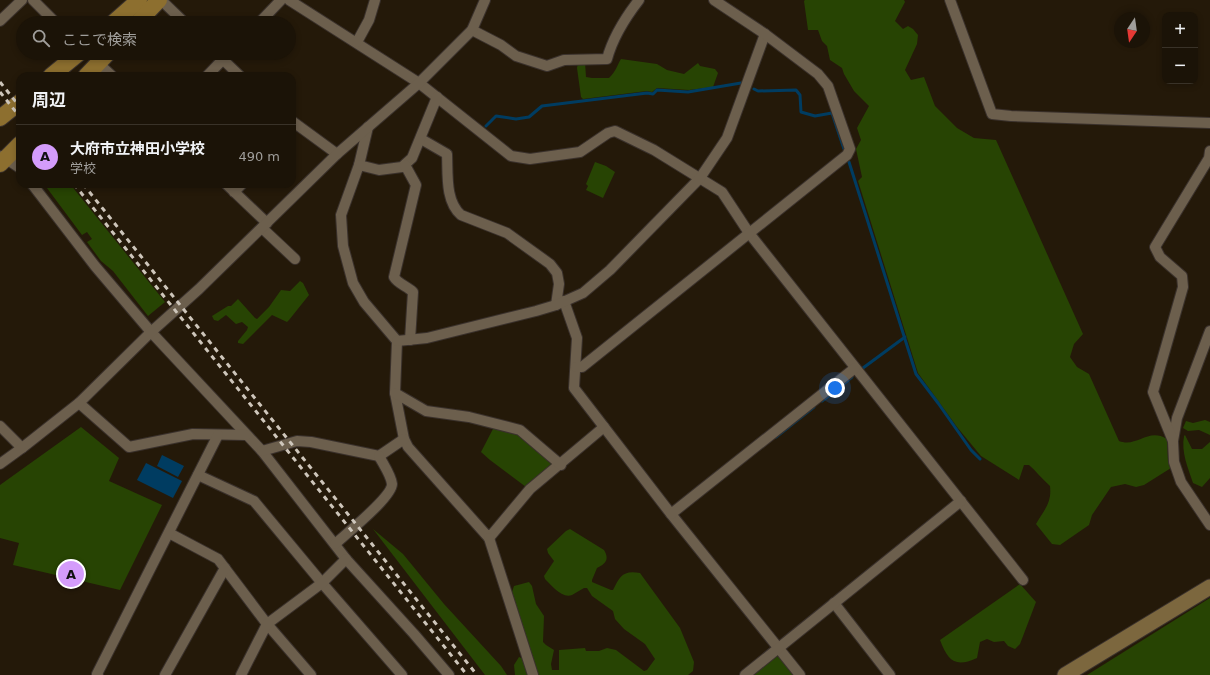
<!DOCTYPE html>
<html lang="ja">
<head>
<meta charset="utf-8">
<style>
  body { margin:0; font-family:"DejaVu Sans","Noto Sans JP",sans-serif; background:#282015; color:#f1f3f6 }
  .controls { position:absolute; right:12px; top:12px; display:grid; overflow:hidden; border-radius:8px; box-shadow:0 2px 6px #0003 }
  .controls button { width:36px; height:36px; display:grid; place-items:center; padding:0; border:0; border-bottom:1px solid #393228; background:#1b1307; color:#f1f3f6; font:20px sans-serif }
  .compass { position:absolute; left:1114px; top:12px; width:36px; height:36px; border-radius:50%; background:#1b1307; box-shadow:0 2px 6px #0003; rotate:193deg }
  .you { position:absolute; left:835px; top:388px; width:14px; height:14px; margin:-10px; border:3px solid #fff; border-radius:50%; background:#1a73e8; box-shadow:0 0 0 6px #1a73e833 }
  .badge { display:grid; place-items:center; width:26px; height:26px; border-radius:50%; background:#d49cfb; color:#111; font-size:13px; font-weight:700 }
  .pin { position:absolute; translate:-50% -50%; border:2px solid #fff; box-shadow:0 1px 4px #0006 }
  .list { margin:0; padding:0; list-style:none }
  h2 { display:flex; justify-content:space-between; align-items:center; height:52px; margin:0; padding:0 16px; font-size:17px }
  h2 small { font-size:13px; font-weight:400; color:#a09e9b }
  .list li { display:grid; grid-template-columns:26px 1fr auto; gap:12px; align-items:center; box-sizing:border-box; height:64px; padding:0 16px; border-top:1px solid #393228 }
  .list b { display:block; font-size:15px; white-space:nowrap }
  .list p { margin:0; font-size:13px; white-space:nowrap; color:#a09e9b }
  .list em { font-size:13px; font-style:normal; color:#a09e9b }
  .icon { flex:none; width:22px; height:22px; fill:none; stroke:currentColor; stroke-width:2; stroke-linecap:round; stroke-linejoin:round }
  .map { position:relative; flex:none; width:1210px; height:675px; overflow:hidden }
  .search { position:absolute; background:#1b1307; box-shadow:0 2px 6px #0003; left:16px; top:16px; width:280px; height:44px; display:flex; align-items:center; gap:10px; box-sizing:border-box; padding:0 14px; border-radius:22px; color:#a09e9b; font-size:15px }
  .panel { position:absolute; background:#1b1307; box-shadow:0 2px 6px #0003; left:16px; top:72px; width:280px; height:116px; border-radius:12px }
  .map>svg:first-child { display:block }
  .green { fill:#274403 }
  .water { fill:#003c61 }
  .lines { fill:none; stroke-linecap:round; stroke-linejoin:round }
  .stream { stroke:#003c61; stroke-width:3 }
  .street-casing { stroke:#3a312c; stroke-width:12 }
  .secondary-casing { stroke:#3a312c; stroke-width:17 }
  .primary-casing { stroke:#3a312c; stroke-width:18 }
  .street { stroke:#6c5f4d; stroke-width:10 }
  .secondary { stroke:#7c673e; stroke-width:15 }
  .primary { stroke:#8d6f2f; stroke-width:16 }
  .rail { stroke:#cec6bb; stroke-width:3; stroke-dasharray:5 5; stroke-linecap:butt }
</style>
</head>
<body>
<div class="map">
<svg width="1210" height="675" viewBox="0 0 1210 675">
  <rect width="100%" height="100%" fill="#241909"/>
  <g class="green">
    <path d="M805,0H904L905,2L895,21L903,29L908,26L913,29L918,35L917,44L905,70L911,80L924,77L935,106L957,128L974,138L996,140L1083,334L1074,344L1070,357L1077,367L1089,374L1119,441C1137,448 1148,427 1167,439L1168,461L1171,468L1144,485L1136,487L1125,484L1111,487L1092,515L1089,525L1060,545L1052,544L1036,524C1044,510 1052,503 1050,486C1042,479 1036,471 1029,465H1024L1019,480L981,456L957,427L918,373L858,181L862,177L856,149L861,140L857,128L869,106L854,91L844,74L842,68L830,60L827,46L822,41L818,30H808L804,1Z"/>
    <path d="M621,59L657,64L667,70L684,74L698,63L700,66L715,69L718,73L713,87L689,90L657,88L652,92L647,91L583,99L581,97L577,68L578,63L585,62L586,77L592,78H609C617,70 616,67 621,59Z"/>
    <polygon points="595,162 606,166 615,172 603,198 586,190 588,186 586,184"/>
    <polygon points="44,184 70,184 165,302 148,316 113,271 101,261 87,242 92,239 87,232 82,235"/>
    <polygon points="300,281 303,283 309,295 289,320 287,322 272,315 243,344 238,343 238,341 247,330 248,327 242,322 236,324 226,315 218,321 214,320 212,316 228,306 231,306 238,299 255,318 257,319 269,307 281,290 290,291"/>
    <polygon points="1205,420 1210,422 1210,435 1199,430 1188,431 1183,428 1186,421 1193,423"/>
    <polygon points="81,427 119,458 109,481 162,505 120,590 13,565 19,543 0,538 0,485"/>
    <polygon points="494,427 521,434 552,461 553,465 526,487 490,460 481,452"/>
    <path d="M1185,435L1192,449H1202L1210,442V478L1202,487L1193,483C1188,468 1181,452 1184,436Z"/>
    <polygon points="373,529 403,554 444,604 501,666 507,675 485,675"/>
    <path d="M570,529L604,550C610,560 605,564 597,568L592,580V582L611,590H613C620,576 623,570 640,573L680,628L694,662L693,671L688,675H538L512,592L514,586L529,582L532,586L536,604L544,616L543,642L546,645L554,650L551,664L552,670H559V650L585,648L586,651H599L607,648L616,650L644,671L647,670L655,659L645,644L624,629L615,619L613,611L592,596L587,588H584C580,590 576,593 572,595C562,599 551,585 545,579L544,576L554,561L548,553L547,549L566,531Z"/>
    <path d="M1020,584L1036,602L1020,644L1015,649L1008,646L1004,641L994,642L987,639L980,642L977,658C955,668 948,661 940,640Z"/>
    <polygon points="1210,598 1210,675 1087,675"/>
    <polygon points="775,655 779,657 794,675 752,675"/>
    <polygon points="519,657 524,659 529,675 515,675 514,665"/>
  </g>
  <g class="water">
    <polygon points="162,455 184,466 178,477 157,466"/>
    <polygon points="146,463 182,481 173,498 137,480"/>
  </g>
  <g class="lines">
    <g class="stream">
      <polyline points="754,89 758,91 796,90 800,95 801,112 815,116 832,113 844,149"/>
      <polyline points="486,126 496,116 516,119 529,117 542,106 647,93 653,94 657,90 688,92 741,83"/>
      <polyline points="849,162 916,374 938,403 971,450 980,459"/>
      <polyline points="863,368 905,337"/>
      <polyline points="822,401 852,377"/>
      <polyline points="776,437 814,407"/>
    </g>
    <g class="street-casing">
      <g id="street">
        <polyline points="33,0 56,23"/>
        <polyline points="161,0 185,23"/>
        <polyline points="289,0 419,83 511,156 530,159 580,152 608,133 615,131 654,150 722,192 749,233 1023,580"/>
        <polyline points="950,0 992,114 1011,116 1210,123"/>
        <polyline points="0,21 22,0"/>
        <polyline points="259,23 281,0"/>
        <path d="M472,30L501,45L516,56L547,66L564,60L607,59C613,37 625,18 639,0"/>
        <polyline points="357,42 369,20 375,0"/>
        <polyline points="216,53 240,76"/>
        <polyline points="98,63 112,76"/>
        <polyline points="207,76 229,53"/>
        <polyline points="292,121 337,154"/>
        <polyline points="368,127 359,165 341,215 343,246 353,283 364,302 397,341 395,393 404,439 408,447 489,538 530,489 604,427"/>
        <path d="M421,139L447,154C448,174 445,201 461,215L507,233L550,264L557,273L559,284L556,305"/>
        <polyline points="2,156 20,168"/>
        <polyline points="359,165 379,170 402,167 412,158 437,97"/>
        <path d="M405,165L416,185L394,277C398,284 407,286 413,292L410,340"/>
        <polyline points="32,184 95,266 151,332 262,451 346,559 414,634 449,675"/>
        <polyline points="226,184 267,223"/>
        <polyline points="234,192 242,184"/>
        <polyline points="262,228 295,259"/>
        <polyline points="564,301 577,338 574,388 671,514 800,675"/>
        <polyline points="1210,331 1177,418 1173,441 1174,462 1181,482 1210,525"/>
        <polyline points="397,341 427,338 536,311 556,305 583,293 610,270 700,178 727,138 765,34"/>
        <polyline points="576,367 582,367 847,155 850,149 828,86 818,74 765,34 714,0"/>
        <polyline points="395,393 426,411 469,417 520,430 561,465"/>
        <polyline points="79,403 129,447 193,434 246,435"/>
        <polyline points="0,426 22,448"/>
        <polyline points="1173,441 1153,392 1183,287 1182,276 1160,257 1155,247 1209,158 1210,151"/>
        <polyline points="262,451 297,441 311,442 379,456 404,439"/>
        <polyline points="0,464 22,448 79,403 151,332 199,289 337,154 419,83 472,30 485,0"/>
        <polyline points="198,475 254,501 322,583 402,675"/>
        <polyline points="671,514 855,368"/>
        <polyline points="169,533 218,559 267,624 311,675"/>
        <polyline points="489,538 533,675"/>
        <path d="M335,544C346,534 392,497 392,484C391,475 383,464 379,456"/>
        <polyline points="834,603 890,675"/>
        <polyline points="98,675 97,674 218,435"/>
        <polyline points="165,675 225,568"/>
        <polyline points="241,675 267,624 322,583 346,559"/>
        <polyline points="745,675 961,501"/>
      </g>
    </g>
    <g class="secondary-casing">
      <polyline id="secondary" points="1065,675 1210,587"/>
    </g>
    <g class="primary-casing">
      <g id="primary">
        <polyline points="113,23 139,0"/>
        <polyline points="137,23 159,0"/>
        <polyline points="51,76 79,53"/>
        <polyline points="86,76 108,53"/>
        <polyline points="0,118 20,102"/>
        <polyline points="0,164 20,144"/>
      </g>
    </g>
    <use href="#street" class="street"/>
    <use href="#secondary" class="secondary"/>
    <use href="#primary" class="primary"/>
    <g class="rail">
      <polyline points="0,82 20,107"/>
      <polyline points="0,92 20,117"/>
      <polyline points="74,184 467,675"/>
      <polyline points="83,184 477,675"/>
    </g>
  </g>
</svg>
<div class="controls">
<button>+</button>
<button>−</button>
</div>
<svg class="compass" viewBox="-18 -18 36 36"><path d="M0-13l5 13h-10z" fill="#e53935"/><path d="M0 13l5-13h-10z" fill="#a09e9b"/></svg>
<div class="you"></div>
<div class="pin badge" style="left:71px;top:574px">A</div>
<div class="search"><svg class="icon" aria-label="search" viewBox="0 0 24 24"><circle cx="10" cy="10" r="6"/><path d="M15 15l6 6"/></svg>ここで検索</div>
<section class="panel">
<h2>周辺<small></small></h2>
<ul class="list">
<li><span class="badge">A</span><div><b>大府市立神田小学校</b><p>学校</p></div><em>490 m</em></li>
</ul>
</section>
</div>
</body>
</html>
